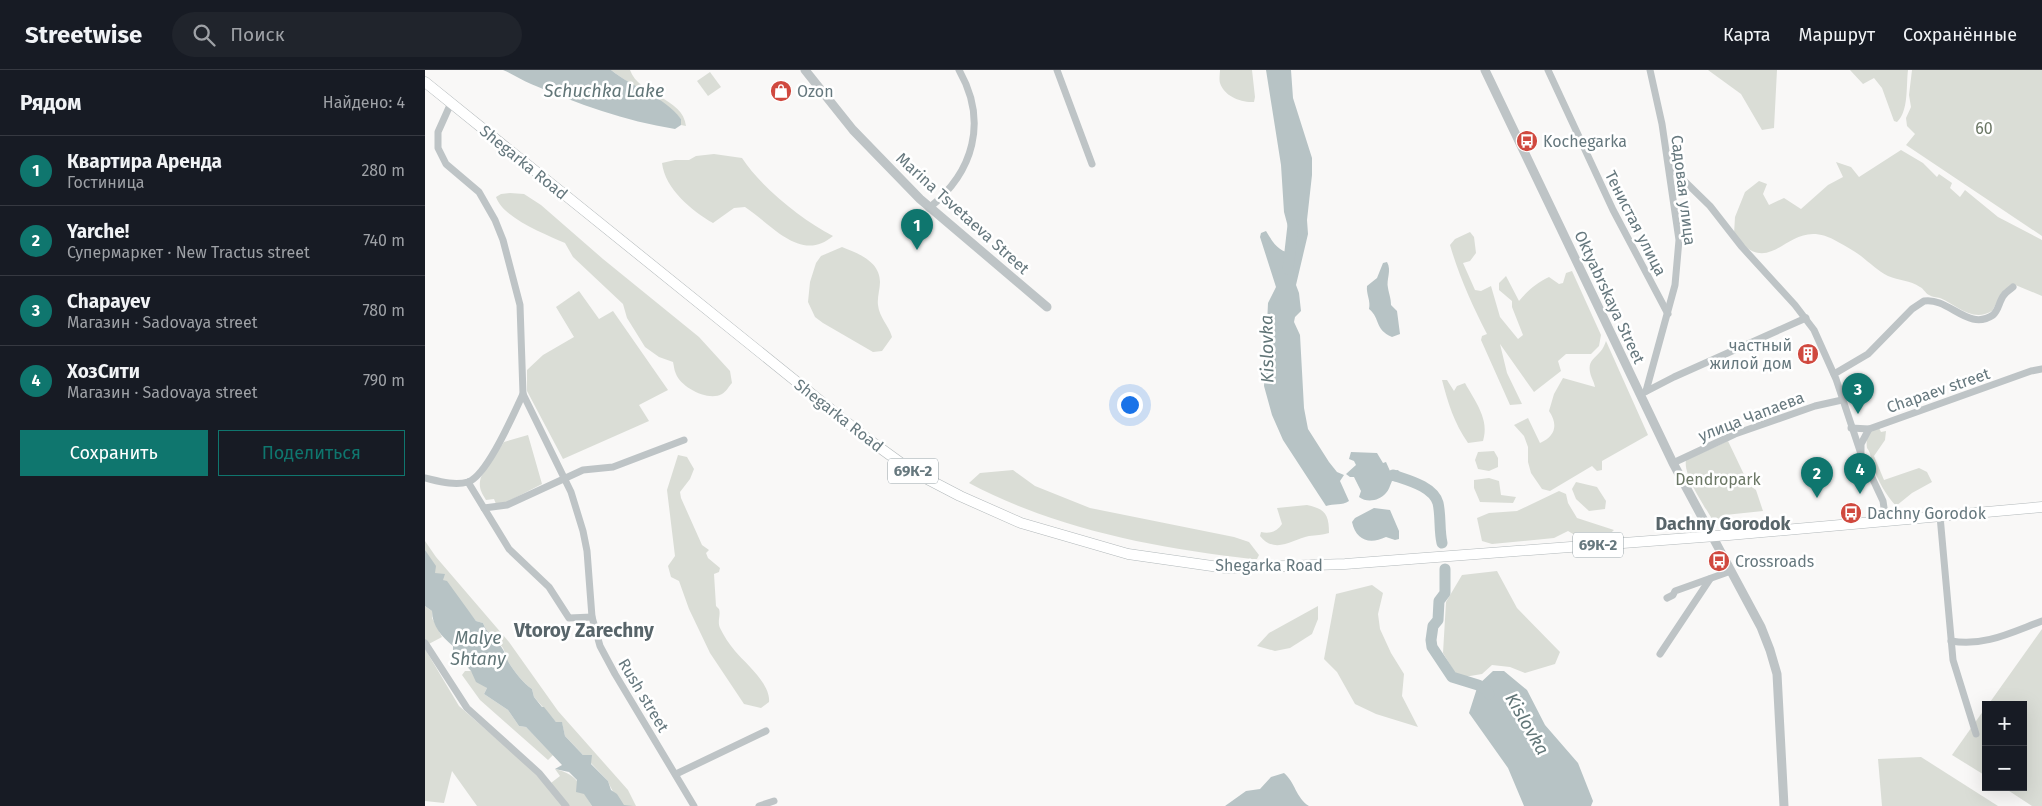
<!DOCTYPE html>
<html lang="ru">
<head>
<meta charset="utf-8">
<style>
  body { margin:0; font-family:"Fira Sans",sans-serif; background:#20242c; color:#f1f3f6 }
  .controls { position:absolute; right:15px; bottom:15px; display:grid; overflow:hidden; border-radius:0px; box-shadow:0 5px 20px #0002 }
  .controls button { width:45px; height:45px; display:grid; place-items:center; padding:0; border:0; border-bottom:1px solid #363941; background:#171b24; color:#f1f3f6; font:25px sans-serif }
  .you { position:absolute; left:704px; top:334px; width:18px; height:18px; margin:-12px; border:4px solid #fff; border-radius:50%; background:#1a73e8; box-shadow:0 0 0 8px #1a73e833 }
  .badge { display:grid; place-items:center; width:32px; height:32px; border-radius:50%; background:#0f766e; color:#fff; font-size:16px; font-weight:700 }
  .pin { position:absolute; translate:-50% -41px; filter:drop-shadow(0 1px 2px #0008) }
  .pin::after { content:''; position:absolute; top:26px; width:18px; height:15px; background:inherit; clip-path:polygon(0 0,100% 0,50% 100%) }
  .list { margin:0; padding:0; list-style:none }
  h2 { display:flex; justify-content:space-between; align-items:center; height:65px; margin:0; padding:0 20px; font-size:21px }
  h2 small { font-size:16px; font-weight:400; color:#9ea1a6 }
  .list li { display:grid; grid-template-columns:32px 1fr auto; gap:15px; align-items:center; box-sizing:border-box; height:70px; padding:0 20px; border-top:1px solid #363941 }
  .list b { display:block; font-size:19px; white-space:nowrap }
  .list p { margin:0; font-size:16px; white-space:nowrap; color:#9ea1a6 }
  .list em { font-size:16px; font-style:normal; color:#9ea1a6 }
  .actions { display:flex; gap:10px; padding:15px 20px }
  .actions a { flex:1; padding:11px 0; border:1px solid #0f766e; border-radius:0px; text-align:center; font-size:18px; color:#0f766e }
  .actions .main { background:#0f766e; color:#fff }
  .icon { flex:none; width:28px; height:28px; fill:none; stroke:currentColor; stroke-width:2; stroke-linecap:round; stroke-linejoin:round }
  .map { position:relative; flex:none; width:1617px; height:736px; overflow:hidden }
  header { display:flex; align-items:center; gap:30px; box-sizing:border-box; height:70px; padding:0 25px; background:#171b24; border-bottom:1px solid #363941 }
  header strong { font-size:24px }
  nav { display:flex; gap:28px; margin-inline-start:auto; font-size:18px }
  .search { width:350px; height:45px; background:#20242c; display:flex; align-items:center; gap:12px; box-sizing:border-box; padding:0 18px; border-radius:28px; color:#9ea1a6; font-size:19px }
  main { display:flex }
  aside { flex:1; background:#171b24 }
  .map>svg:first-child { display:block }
  .green { fill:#daddd6 }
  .water { fill:#b7c3c5 }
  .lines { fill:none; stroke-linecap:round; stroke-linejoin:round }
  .river { stroke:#b7c3c5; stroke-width:11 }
  .primary-casing { stroke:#b2b8ba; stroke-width:11 }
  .minor { stroke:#bec4c6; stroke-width:7 }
  .tertiary { stroke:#bec4c6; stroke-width:9 }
  .primary { stroke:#fff; stroke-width:10 }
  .labels { text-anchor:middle; stroke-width:5; stroke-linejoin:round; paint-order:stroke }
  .shield { fill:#fff; stroke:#94a0a5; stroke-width:1 }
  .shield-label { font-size:15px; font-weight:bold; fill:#66787e }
  .poi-label { font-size:16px; fill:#66787e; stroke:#fff; text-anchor:start }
  .park-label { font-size:16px; fill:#6b7765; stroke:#fff }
  .street-label { font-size:16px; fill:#66787e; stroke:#fff }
  .water-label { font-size:18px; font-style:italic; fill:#627678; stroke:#fff }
  .neighbourhood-label { font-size:18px; font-weight:bold; fill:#58656a; stroke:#fff }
  .quarter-label { font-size:19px; font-weight:bold; fill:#58656a; stroke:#fff }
</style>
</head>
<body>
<header>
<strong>Streetwise</strong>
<div class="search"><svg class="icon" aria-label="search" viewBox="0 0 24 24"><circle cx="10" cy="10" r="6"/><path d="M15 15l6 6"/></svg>Поиск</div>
<nav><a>Карта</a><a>Маршрут</a><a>Сохранённые</a></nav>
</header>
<main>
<aside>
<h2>Рядом<small>Найдено: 4</small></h2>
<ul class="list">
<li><span class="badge">1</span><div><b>Квартира Аренда</b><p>Гостиница</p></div><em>280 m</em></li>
<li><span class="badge">2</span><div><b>Yarche!</b><p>Супермаркет · New Tractus street</p></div><em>740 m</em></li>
<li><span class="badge">3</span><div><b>Chapayev</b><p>Магазин · Sadovaya street</p></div><em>780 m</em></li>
<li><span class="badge">4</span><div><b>ХозСити</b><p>Магазин · Sadovaya street</p></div><em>790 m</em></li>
</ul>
<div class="actions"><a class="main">Сохранить</a><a>Поделиться</a></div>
</aside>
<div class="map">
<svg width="1617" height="736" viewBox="0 0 1617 736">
  <rect width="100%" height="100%" fill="#f9f8f7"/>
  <g class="green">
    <path d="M186,0H205C214,26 258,27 261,56L256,55V49C237,27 208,18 186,0Z"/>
    <path d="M795,0H827L830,27L829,32C816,33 799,26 795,13C794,9 795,3 795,0Z"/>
    <polygon points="1283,0 1352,0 1349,58 1337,60 1316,24"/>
    <path d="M1425,0H1483C1481,15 1484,41 1472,52L1469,51L1457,18L1449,8L1438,14Z"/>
    <polygon points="1487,0 1617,0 1617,166 1481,75 1490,64 1482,56 1481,48 1486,37 1484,25"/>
    <polygon points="285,2 296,17 283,26 272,11"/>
    <path d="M1476,80L1498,93L1512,107L1514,104L1527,113L1525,118L1535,127L1540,120L1573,147L1617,170V226L1588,214L1579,220L1567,241C1547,253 1532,235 1515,228C1511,227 1507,227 1504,225C1500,223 1499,219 1495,217C1485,210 1474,211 1463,206C1453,201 1445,193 1436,186C1429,181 1421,176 1413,172C1369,145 1355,196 1325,180C1319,176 1314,169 1309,164L1310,147L1320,122L1334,111L1342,114L1338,124L1344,135L1359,128L1376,139L1403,115L1418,107L1411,92L1426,97L1434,107Z"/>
    <path d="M289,84L317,88C336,117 377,150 408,166C376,194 345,153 320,137L309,138L288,153C267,141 240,119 237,93L250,90H264L271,86Z"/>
    <path d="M85,123L99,124L116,135L178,189L274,267L305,301L307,313C304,316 301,322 297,324C283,332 256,317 251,304C249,300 249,296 248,292L234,287L220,277L202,248L198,234L148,187L140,173C120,164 78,148 71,127L76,124Z"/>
    <path d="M1045,162L1049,167L1051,183L1045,191L1038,193L1050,220L1056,221L1066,216L1075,247L1093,269L1098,265L1087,237V231L1074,220V213L1081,206L1094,231C1103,220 1112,213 1124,207L1134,214L1138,213L1141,203L1147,201L1176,265L1174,276L1166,284H1141L1133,291L1136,301L1109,322L1075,274L1082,303L1097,334L1085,335L1056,270L1057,266L1062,264C1047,235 1034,206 1025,175L1030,169Z"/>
    <path d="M417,177C432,183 455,191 455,212C455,219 452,228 453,235C454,247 464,256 467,267L457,281L448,282L398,253L390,247L383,232L385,212L391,193L396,186Z"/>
    <polygon points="154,221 174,249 188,241 243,320 214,335 224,351 138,389 102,321 102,300 118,285 149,267 131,237"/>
    <path d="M1181,271L1223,365L1177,391V400L1172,401L1167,396L1125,421L1117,419L1106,403L1103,392V377L1099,366L1089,355L1103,348L1115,373C1131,366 1133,354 1124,341L1129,324L1138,308L1170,317C1169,311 1166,308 1165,302C1163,291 1169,289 1175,282C1178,279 1180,274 1181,271Z"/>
    <path d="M1017,310H1022L1029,321L1032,316L1040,313C1050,331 1065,350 1058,371L1043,373C1029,353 1023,333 1017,310Z"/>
    <path d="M1454,358L1456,362L1461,361L1460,370L1449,386L1459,410L1494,398L1502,402L1507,412L1487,423L1471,436C1461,425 1453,411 1448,397C1445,390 1447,384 1442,378C1441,366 1443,362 1454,358Z"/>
    <path d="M103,365L117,414L82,432L71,434L69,429L61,430C56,422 53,417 56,407L79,372Z"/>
    <path d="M1303,371L1324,415L1331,420L1338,441L1300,445V448L1287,449C1279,435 1258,405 1261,390Z"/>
    <polygon points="1069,381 1073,388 1073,397 1064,401 1053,399 1050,390 1053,382"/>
    <path d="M253,385L262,387L269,399L265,409L255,422L256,428L277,475L284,480L281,483L283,488L295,498L294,502L289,504L291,536L294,539C296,545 292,551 295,558C299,566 304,574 310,581C320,593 346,614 344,632L336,638L319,634L285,583L264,539L254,511L246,507L243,496L250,486L242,420Z"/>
    <path d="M588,400L610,416L665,438L809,467L824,472L834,485L832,489H827C730,478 631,459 544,413L555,403Z"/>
    <polygon points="1064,408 1074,411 1076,425 1091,427 1088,433 1055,432 1049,418 1049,410"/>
    <polygon points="1151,412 1172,417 1181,431 1180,439 1164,441 1151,429 1147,419"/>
    <path d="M1134,421L1141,424L1143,433L1152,448L1189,460C1176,474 1158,471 1143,461L1129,468L1067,474L1057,471L1052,448L1064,443L1092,441Z"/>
    <path d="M882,435C900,439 904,444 904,463C897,465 891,465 884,466C868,469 850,485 835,466L836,462C844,464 852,462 857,454L852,438Z"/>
    <path d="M0,471L11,487L84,572L133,641L203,720L211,736H199C193,727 186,721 183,711L140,666L137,653L131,652L109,627L107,619C99,614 89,601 84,593C81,588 80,582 78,578C72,569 61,563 58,553L51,551L18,510L10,503L0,480Z"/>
    <polygon points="1072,501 1092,538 1135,582 1130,594 1100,603 1085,597 1067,595 1057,604 1033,608 1018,583 1021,532 1037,505"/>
    <polygon points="947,515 958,523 953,544 955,559 966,583 979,604 977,626 993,657 951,644 930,634 912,602 899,589 911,524"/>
    <polygon points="0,536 7,541 7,548 17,567 0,576"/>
    <polygon points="893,536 893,549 887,564 865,578 850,581 832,576 844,563"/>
    <polygon points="1617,559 1617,736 1607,736 1578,717 1598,717 1598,635 1563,635"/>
    <path d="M0,579L34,636L104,697L122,716L135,706L130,699C155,705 154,716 167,736H52L27,701L19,733L0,731Z"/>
    <polygon points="40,601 46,601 62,618 59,624 83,640 94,656 101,657 128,685 123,690 55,630 37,605"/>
    <polygon points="1561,637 1561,706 1527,685"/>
    <polygon points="1496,687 1573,736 1457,736 1453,689"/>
  </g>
  <g class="water">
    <path d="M78,0H186C208,18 239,26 256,49V55L250,59C200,51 153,34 106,14C96,10 88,4 78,0Z"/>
    <path d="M841,0H866L868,28L887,88V105L882,150L883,164L871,215L874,223L876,241L870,247L869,252L875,265L879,338L883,359L904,392L912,402L919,405L915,411L924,431C917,436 909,433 901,436L858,370L847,345L839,316L843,233L851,217L835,167L836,163L841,161C849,174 854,183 870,183L859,142L856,95Z"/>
    <path d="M962,192C967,201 961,209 963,218C964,224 966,228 966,235L972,241L975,264L967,267C949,259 956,249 944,239C946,231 941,224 942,216L952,208L958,193Z"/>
    <path d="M926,382L952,383L958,393L961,392L965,401L973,400L982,410L977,412L967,411C965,415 964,420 961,423C954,431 942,433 934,427L936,421L929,407H925L921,404L931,395L929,391L924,389Z"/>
    <path d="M949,438L965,440L974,461V469L970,470L961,467C944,475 931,470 927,452L930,448Z"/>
    <path d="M0,480L11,496L10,503L20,504L18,510L22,511L51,551L58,553C61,563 72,569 77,578C80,582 81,588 84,593C89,601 99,614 107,619L109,627L117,637H119L131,652H137L140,666L158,685H167L166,694L183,711L186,720L192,724L199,735L208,736H167L159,724L151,722L152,710L144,702L130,699L137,695L101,657L94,656L83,640L59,624L62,618L51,612L46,601L28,581V576C17,567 7,556 7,541L0,536Z"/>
    <polygon points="1068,601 1079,601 1102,620 1120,655 1153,693 1168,731 1166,736 1099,736 1083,698 1044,643 1053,615"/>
    <path d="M859,703C870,712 871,728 884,736H800L821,721L835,719L846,707Z"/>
  </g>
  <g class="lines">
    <g class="river">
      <polyline points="863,199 868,155"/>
      <path d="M968,405C982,410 1008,416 1013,433C1016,446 1014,460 1017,473"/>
      <polyline points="1020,499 1020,523 1014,531 1013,550 1008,556 1006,570 1007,577 1027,607 1053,615 1061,619 1064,624"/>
    </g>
    <g class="primary-casing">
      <polyline id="primary" points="0,12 440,367 487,401 535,426 596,453 703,484 801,498 920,494 1304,465 1617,437"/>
    </g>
    <g class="minor">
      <polyline points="632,0 667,94"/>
      <polyline points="1123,0 1188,140 1243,244"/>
      <polyline points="26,33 13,62 13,78 21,94 54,122 70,150 78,170 95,235 98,324 146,422 158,461 162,481 167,547 175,576 190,604 269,736"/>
      <polyline points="1244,96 1285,136 1317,177 1370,235 1389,260 1411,309 1436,384 1458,431 1461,451"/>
      <path d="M504,138C549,102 563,51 534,0"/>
      <path d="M1409,304L1443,284L1487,239L1499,231C1524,227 1543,262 1568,245C1574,240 1574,231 1579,225C1581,222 1585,220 1588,217"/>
      <polyline points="1221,321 1250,215 1254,170 1237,54 1225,0"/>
      <polyline points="1220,322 1249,307 1381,248"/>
      <polyline points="1426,358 1444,359"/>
      <polyline points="1436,381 1436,374 1444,359 1606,301 1617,299"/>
      <polyline points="1248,393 1310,364 1390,336 1417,330"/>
      <path d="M0,408C13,411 29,416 43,412C62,406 89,343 98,324"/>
      <polyline points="43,412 84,479 124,517 144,548 167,547"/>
      <polyline points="59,438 82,435 158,400 188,397 259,370"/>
      <polyline points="1515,446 1528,590 1551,664"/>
      <polyline points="1242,528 1248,525 1250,521 1306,501"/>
      <path d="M1526,571C1559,577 1587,562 1617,551"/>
      <polyline points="0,573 42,638 114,703 141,736"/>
      <polyline points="1235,584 1285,509"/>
      <polyline points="251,704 341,661"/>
      <polyline points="334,736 349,731"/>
    </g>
    <g class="tertiary">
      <polyline points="380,0 428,60 495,129 622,237"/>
      <polyline points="1060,0 1248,393 1336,557 1345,580 1352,604 1359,736"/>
    </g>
    <use href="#primary" class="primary"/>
  </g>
  <defs>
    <g id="shop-disc" transform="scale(1.125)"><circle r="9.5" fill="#d0493f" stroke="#fff"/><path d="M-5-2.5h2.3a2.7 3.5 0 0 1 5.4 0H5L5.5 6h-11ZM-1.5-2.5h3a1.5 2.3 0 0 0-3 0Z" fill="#fff"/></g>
    <g id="bus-disc" transform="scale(1.125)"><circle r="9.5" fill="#d0493f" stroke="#fff"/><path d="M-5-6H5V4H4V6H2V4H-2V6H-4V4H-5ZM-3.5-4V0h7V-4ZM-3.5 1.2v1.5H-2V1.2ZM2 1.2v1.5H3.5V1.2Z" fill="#fff"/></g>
    <g id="building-disc" transform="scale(1.125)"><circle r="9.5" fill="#d0493f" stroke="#fff"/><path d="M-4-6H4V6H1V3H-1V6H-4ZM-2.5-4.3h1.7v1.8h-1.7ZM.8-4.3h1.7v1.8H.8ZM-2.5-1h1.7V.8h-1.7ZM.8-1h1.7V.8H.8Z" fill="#fff"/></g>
  </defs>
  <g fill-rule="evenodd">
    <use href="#shop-disc" x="356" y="21"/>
    <use href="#bus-disc" x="1102" y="71"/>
    <use href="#building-disc" x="1383" y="284"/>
    <use href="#bus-disc" x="1426" y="443"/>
    <use href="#bus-disc" x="1294" y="491"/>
  </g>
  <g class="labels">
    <g class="shield">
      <rect x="463" y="388.5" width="50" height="25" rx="4"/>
      <rect x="1148" y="462.5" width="50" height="25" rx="4"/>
    </g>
    <g class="shield-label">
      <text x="488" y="406">69К-2</text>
      <text x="1173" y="480">69К-2</text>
    </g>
    <g class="poi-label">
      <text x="372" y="27">Ozon</text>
      <text x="1118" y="77">Kochegarka</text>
      <text x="1367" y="281" text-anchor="end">частный<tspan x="1367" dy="18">жилой дом</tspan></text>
      <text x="1442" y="449">Dachny Gorodok</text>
      <text x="1310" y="497">Crossroads</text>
    </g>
    <g class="park-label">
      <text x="1559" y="64">60</text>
      <text x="1293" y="415">Dendropark</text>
    </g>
    <g class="street-label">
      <text transform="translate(99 92) rotate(39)" y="6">Shegarka Road</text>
      <text transform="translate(1259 120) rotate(83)" y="6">Садовая улица</text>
      <text transform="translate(538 143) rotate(42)" y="6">Marina Tsvetaeva Street</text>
      <text transform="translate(1211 153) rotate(63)" y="6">Тенистая улица</text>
      <text transform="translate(1185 227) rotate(65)" y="6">Oktyabrskaya Street</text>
      <text transform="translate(1513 320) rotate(-19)" y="6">Chapaev street</text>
      <text transform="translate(414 345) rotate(38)" y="6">Shegarka Road</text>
      <text transform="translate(1326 346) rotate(-21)" y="6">улица Чапаева</text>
      <text x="844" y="501">Shegarka Road</text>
      <text transform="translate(219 625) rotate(59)" y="6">Rush street</text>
    </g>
    <g class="water-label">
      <text x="179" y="27">Schuchka Lake</text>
      <text transform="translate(842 279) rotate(-91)" y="6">Kislovka</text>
      <text x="53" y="574">Malye<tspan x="53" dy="21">Shtany</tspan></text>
      <text transform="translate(1102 654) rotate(60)" y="6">Kislovka</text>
    </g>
    <g class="neighbourhood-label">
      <text x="1298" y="460">Dachny Gorodok</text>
    </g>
    <g class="quarter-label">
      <text x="159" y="567">Vtoroy Zarechny</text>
    </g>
  </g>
</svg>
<div class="controls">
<button>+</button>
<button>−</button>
</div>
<div class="you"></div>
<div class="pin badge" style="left:492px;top:180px">1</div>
<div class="pin badge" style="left:1392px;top:428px">2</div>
<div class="pin badge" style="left:1433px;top:344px">3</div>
<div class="pin badge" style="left:1435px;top:424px">4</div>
</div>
</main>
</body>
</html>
